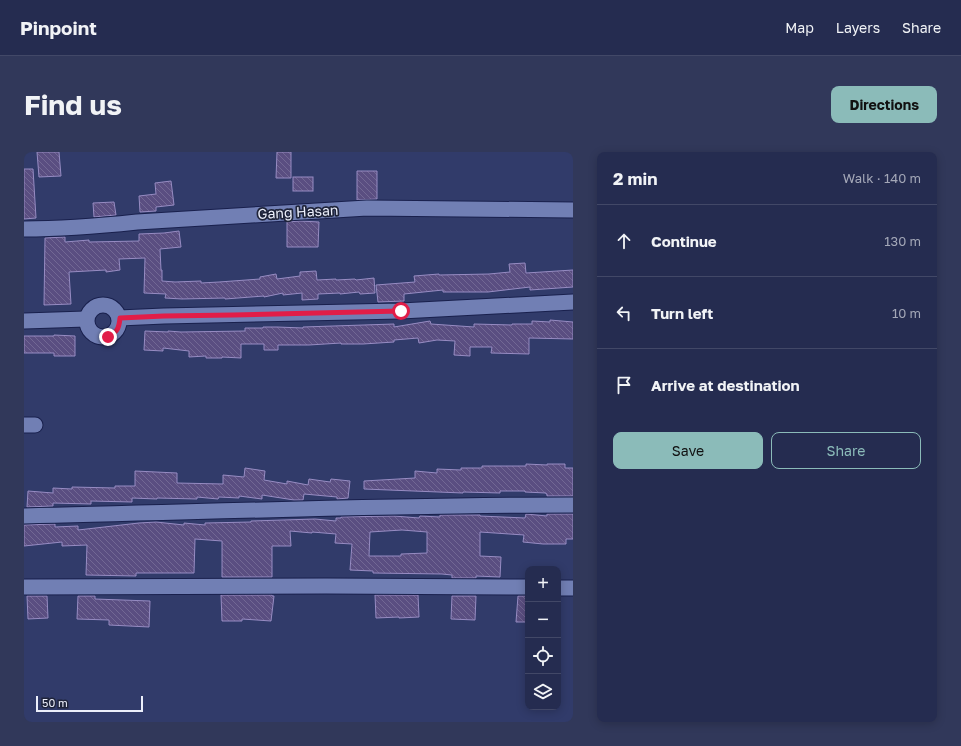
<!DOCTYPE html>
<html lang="en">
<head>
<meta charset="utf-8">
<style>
  body { margin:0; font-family:"Golos Text",sans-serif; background:#31385a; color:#f1f3f6 }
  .controls { position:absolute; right:12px; bottom:12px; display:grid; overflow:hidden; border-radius:8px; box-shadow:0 2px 10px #0003 }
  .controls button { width:36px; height:36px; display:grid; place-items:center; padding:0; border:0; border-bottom:1px solid #424867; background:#252c50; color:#f1f3f6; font:20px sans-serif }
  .scale { position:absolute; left:12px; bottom:10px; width:107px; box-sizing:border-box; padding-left:4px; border:2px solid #eceffb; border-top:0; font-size:11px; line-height:14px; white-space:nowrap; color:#eceffb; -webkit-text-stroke:3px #1f243a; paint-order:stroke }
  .stop { position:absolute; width:12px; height:12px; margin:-9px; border:3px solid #e11d48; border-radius:50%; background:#fff }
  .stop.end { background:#e11d48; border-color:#fff; box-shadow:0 1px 4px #0008 }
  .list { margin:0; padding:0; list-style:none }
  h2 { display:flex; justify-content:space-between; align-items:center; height:52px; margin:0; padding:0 16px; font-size:17px }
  h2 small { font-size:13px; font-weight:400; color:#a3a7b7 }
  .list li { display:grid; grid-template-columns:26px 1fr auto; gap:12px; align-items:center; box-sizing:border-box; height:72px; padding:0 16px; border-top:1px solid #424867 }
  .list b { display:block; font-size:15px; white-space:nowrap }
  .list em { font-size:13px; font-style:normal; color:#a3a7b7 }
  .actions { display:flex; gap:8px; padding:12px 16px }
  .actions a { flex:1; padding:9px 0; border:1px solid #8bbbb9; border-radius:8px; text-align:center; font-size:14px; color:#8bbbb9 }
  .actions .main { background:#8bbbb9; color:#111 }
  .icon { flex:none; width:22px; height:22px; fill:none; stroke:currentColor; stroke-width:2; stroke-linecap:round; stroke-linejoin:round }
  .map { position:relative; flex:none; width:549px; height:570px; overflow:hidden; border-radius:8px }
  header { display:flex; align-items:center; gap:24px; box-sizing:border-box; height:56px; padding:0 20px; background:#252c50; border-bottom:1px solid #424867 }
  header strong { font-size:19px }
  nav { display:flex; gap:22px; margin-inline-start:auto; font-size:14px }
  .intro { display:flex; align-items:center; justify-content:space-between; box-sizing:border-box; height:96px; padding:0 24px }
  h1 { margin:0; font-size:28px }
  .button { padding:10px 18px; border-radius:8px; background:#8bbbb9; color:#111; font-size:14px; font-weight:700 }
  main { display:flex; gap:24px; padding:0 24px }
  aside { flex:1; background:#252c50; border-radius:8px; box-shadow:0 2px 10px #0003 }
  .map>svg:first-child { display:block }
  .building { fill:url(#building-back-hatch); stroke:#978cc3; fill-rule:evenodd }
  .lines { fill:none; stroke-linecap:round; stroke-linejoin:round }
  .street-casing { stroke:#19204d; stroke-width:17 }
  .street { stroke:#717fb4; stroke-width:15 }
  .route { stroke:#e11d48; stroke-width:5 }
  .labels { text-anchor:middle; stroke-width:3.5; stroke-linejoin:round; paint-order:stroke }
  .street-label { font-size:14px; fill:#eceffb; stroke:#1f243a }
</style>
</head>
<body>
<header>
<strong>Pinpoint</strong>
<nav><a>Map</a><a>Layers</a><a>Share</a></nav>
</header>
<div class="intro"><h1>Find us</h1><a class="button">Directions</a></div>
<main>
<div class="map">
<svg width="549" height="570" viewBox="0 0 549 570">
  <defs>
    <pattern id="building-back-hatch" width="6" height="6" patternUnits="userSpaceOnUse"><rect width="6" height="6" fill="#5a4e81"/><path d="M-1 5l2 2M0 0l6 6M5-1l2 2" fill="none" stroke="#726894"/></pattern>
  </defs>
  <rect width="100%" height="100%" fill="#313b6a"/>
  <g class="building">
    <polygon points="13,0 35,0 37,24 15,25"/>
    <polygon points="253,0 267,0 267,26 252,26"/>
    <polygon points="0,17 9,17 12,66 0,67"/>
    <polygon points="333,19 353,19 353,47 333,48"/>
    <rect x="269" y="25" width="20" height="14"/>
    <polygon points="147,29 150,53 132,55 132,59 116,60 115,44 132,42 131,31"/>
    <polygon points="90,50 92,63 70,65 69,51"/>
    <polygon points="276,69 295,70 294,95 263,95 263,70"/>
    <polygon points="155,79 157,95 136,97 137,118 138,118 138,129 151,130 177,129 177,131 195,130 236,127 236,125 252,122 253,127 276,124 276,120 292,119 293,128 312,127 312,128 331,127 332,128 350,126 351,141 336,142 335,140 316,142 316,141 294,142 294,147 278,148 278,141 259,143 259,141 240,145 240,144 201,147 201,146 158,147 141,146 142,142 120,141 121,106 95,107 96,118 82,120 82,118 45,120 47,152 20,153 21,86 41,85 41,90 65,88 65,90 115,89 115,82 140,81"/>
    <polygon points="501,111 502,121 549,118 549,135 506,138 506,135 464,140 419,140 419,138 380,142 380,149 354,150 352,133 391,130 390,124 415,122 415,123 465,122 486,120 485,112"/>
    <polygon points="526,168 549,170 549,187 505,186 505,202 467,201 468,195 446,195 446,204 430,203 431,189 413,188 395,191 394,186 370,188 370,190 339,192 317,192 317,191 285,193 254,193 254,198 240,198 240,192 217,192 217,206 198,205 198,206 182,206 182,204 165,205 165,199 139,196 139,199 120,198 121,179 144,180 144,179 157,180 221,179 221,176 239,176 239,175 253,175 279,176 279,175 370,172 370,175 406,169 407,172 450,175 450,172 488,173 488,172 508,172 508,169 526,170"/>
    <polygon points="30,183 51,184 51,204 30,204 30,201 0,201 0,184 30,184"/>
    <polygon points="502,312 523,313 523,312 541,312 541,316 549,316 549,344 523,344 523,342 522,342 522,341 501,340 501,339 476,339 476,341 439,340 439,341 340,337 340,329 391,326 391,319 413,321 413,317 437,318 437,316 458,316 458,314 502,314"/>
    <polygon points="221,316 241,319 240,328 263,332 263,329 284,333 285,327 306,330 307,327 326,329 324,346 313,347 313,345 280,342 279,348 270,348 238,343 238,347 215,344 215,346 195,345 194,347 173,345 173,347 133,346 133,347 108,346 108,350 67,349 67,352 29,351 29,354 3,355 4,339 29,341 29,336 48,337 48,335 91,336 91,334 111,334 111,319 153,321 153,331 199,332 199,323 220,325"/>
    <path d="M502,362L523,364V362H549V387H542V392H519L499,390L500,383L456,380V404L477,405L476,425L452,424V426H428V423L418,422L349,421V419L326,418L328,392L311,391L312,382L288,380V381L266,379L267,394H248V425H198V389L171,387L170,421H112V424L62,423L63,393L38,394V390L0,394V373L31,372V375L54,374V378L115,371L132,370L160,373V371L181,373V371L227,370V369L291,367L312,369V366H317V365L370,364L395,366L396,364L416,365V363H456V364L501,366ZM378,378L403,380V401L377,402V404H345L346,380Z"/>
    <polygon points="197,443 248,443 248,444 250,444 247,469 218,467 218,469 198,469"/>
    <polygon points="351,443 394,443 395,465 375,466 375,465 352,466"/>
    <polygon points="3,444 23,444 24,466 4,467"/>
    <polygon points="54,444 71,444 71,447 126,449 125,475 85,473 85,468 53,467"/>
    <polygon points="428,444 452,444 451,468 427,467"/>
    <polygon points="494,444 504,444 504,470 492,470"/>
  </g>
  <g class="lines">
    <g class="street-casing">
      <g id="street">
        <path d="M0,77C38,77 75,74 113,70L343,56L549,58"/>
        <circle cx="79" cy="169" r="16"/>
        <polyline points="95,166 140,164 377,159 549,150"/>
        <polyline points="0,169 62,167"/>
        <polyline points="0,273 11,273"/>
        <path d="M0,364C183,360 366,353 549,353"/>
        <polyline points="0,435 302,434 504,435"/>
        <polyline points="534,436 549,436"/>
      </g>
    </g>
    <use href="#street" class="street"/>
  </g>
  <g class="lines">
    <path class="route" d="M84,185C93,180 95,177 96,166L140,164L209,163L377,159"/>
  </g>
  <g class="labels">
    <g class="street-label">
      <text transform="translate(274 60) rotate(-3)" y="5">Gang Hasan</text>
    </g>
  </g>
</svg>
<div class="controls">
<button>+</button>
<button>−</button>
<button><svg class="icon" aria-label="locate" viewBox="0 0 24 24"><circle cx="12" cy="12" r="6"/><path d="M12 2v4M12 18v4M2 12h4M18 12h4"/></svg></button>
<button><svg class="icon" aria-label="layers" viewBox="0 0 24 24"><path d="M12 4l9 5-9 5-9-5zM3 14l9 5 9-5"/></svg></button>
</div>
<div class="scale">50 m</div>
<div class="stop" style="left:377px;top:159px"></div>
<div class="stop end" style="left:84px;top:185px"></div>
</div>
<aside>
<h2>2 min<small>Walk · 140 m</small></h2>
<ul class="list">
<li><svg class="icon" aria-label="ahead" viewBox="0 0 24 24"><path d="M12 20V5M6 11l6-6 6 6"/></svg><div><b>Continue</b></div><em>130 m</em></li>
<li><svg class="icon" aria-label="left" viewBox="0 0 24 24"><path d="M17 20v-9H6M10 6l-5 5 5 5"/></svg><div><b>Turn left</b></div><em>10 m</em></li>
<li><svg class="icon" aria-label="arrive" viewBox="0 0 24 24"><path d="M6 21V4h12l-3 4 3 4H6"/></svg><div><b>Arrive at destination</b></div></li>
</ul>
<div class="actions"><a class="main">Save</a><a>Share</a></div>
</aside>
</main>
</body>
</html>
